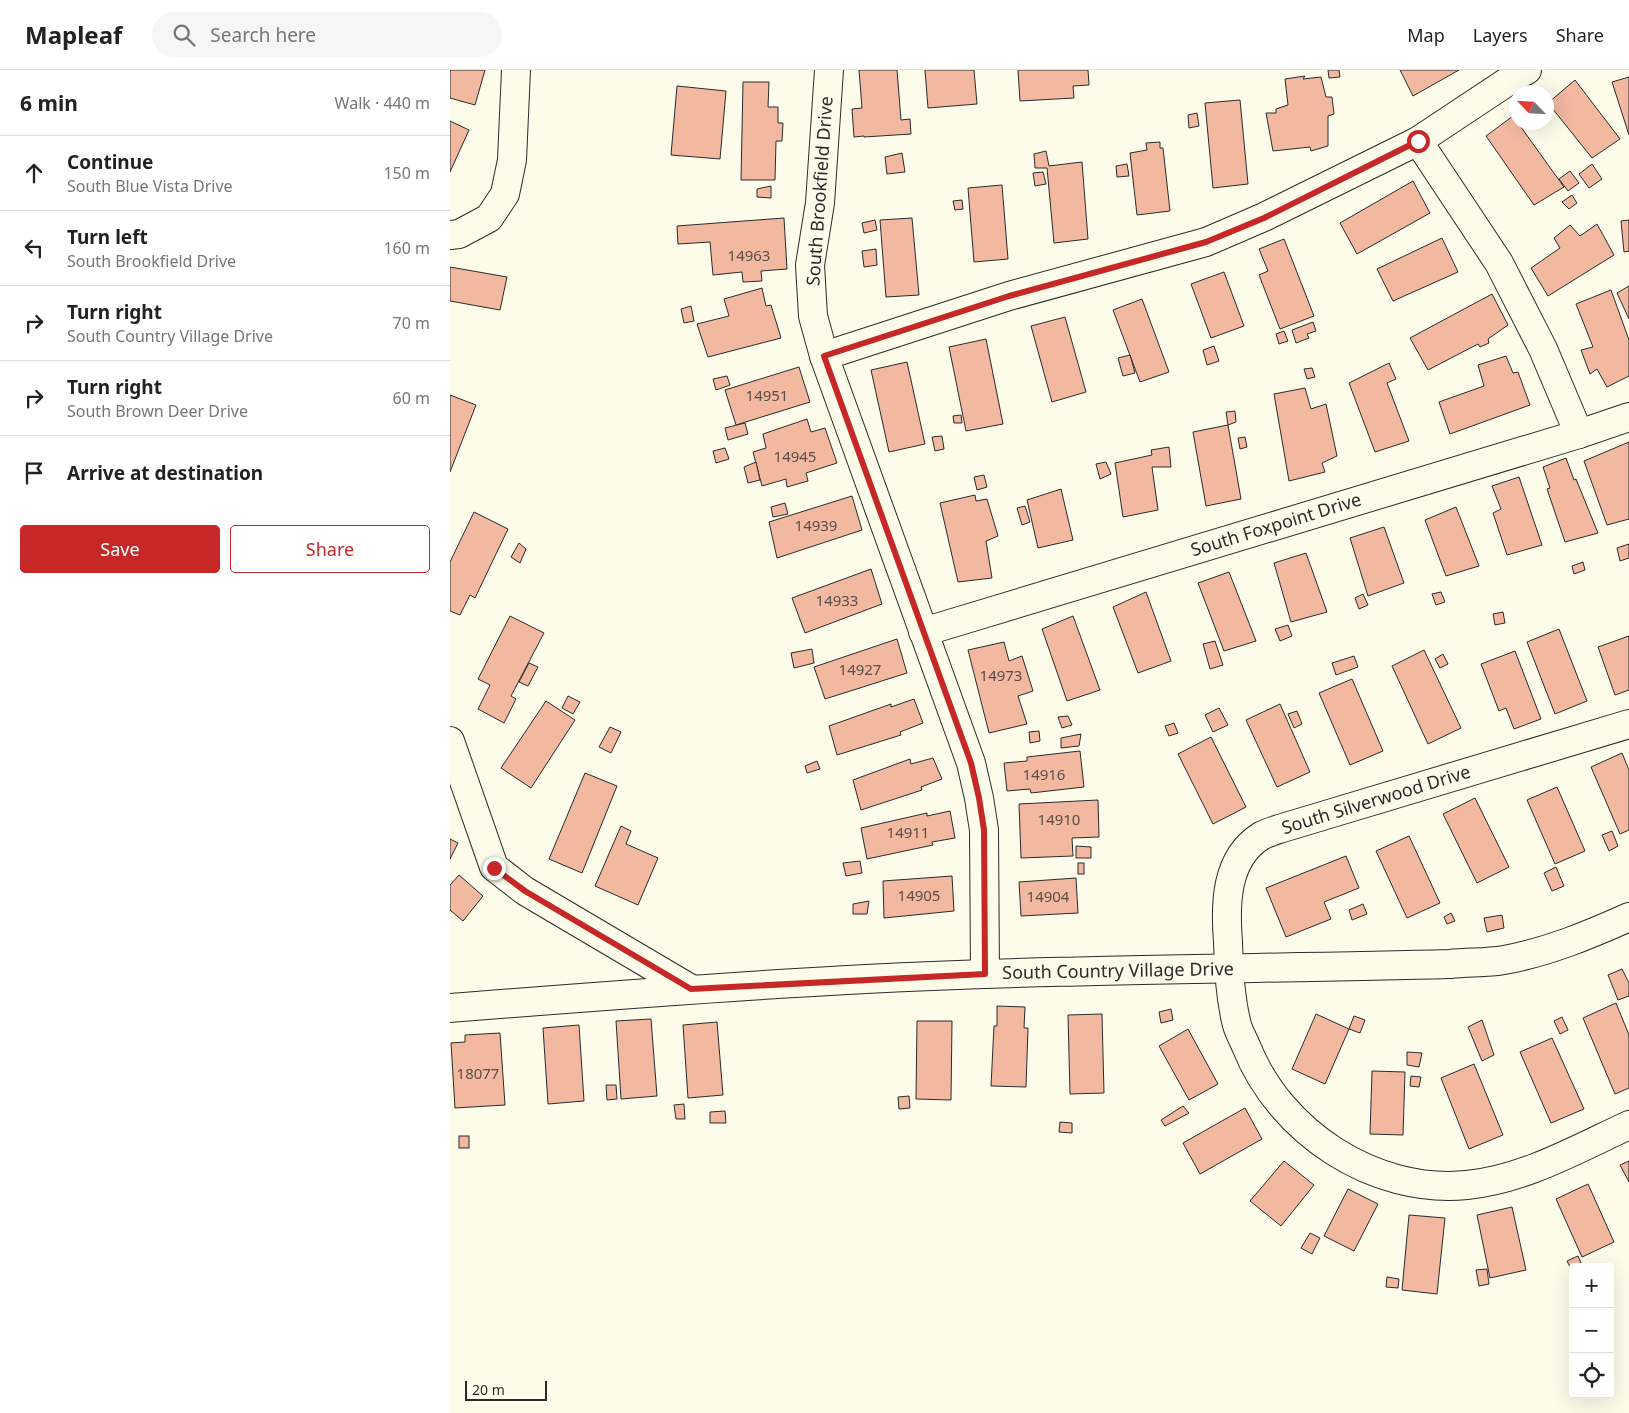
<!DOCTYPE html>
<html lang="en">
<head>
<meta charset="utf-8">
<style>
  body { margin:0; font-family:"Noto Sans",sans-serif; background:#f6f6f6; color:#222 }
  .controls { position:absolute; right:15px; bottom:15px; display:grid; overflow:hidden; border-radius:5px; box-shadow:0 5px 20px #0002 }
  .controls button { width:45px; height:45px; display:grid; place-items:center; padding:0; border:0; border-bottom:1px solid #e0e0e0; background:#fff; color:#222; font:25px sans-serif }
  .compass { position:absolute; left:1059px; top:15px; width:45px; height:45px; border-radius:50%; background:#fff; box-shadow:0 5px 20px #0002; rotate:295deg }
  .scale { position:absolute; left:15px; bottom:12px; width:82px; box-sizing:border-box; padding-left:5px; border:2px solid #2b2b2b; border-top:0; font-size:14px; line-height:18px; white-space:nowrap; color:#2b2b2b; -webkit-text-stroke:4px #fdfbea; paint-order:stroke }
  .stop { position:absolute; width:15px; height:15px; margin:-11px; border:4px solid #c62828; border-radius:50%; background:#fff }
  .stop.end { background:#c62828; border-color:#fff; box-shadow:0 1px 5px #0008 }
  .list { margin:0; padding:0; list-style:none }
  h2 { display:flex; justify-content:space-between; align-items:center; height:65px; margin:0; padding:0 20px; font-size:21px }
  h2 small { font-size:16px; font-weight:400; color:#767676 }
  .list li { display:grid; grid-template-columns:32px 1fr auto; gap:15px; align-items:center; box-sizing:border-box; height:75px; padding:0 20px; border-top:1px solid #e0e0e0 }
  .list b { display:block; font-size:19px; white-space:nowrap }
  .list p { margin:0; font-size:16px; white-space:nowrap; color:#767676 }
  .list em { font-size:16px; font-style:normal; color:#767676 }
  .actions { display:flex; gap:10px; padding:15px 20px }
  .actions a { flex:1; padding:11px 0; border:1px solid #c62828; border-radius:5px; text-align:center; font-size:18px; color:#c62828 }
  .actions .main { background:#c62828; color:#fff }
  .icon { flex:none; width:28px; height:28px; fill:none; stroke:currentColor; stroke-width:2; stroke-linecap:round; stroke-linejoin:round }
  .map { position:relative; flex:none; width:1179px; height:1343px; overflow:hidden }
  header { display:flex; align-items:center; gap:30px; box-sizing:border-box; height:70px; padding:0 25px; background:#fff; border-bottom:1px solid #e0e0e0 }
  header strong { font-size:24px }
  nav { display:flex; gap:28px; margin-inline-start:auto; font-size:18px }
  .search { width:350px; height:45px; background:#f6f6f6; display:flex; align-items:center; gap:12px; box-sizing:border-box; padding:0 18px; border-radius:28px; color:#767676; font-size:19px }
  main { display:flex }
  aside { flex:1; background:#fff }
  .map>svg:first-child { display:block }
  .building { fill:#f2b8a0; stroke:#2b2b2b }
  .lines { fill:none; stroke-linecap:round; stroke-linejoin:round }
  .minor-casing { stroke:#2b2b2b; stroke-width:30 }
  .minor { stroke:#fdfbea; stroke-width:28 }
  .route { stroke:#c62828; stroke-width:6 }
  .labels { text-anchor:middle; stroke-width:4; stroke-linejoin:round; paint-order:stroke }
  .number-label { font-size:15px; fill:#5d4e48 }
  .street-label { font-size:18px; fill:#2b2b2b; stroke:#fdfbea }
</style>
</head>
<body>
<header>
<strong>Mapleaf</strong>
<div class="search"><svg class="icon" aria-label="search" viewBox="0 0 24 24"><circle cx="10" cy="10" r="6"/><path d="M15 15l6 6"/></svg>Search here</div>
<nav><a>Map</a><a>Layers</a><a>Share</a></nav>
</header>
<main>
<aside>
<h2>6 min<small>Walk · 440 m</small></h2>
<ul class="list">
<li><svg class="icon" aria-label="ahead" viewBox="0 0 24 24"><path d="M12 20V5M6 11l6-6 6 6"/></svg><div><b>Continue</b><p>South Blue Vista Drive</p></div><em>150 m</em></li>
<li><svg class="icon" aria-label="left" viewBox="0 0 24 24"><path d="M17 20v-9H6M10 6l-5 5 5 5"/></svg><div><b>Turn left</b><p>South Brookfield Drive</p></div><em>160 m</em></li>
<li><svg class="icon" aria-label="right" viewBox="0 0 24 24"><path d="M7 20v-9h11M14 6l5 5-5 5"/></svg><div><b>Turn right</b><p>South Country Village Drive</p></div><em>70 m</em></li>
<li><svg class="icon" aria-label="right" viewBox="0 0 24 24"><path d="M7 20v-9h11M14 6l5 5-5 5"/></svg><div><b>Turn right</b><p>South Brown Deer Drive</p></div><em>60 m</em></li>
<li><svg class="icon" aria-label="arrive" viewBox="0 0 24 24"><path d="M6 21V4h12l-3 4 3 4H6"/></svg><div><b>Arrive at destination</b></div></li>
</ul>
<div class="actions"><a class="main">Save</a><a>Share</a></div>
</aside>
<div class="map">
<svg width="1179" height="1343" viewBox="0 0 1179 1343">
  <rect width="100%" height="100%" fill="#fdfbea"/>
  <g class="building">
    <polygon points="0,0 35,0 25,35 0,28"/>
    <polygon points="409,0 447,0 451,50 460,49 461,64 414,67 414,66 404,67 402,39 412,38"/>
    <polygon points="475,0 524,0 527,34 478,38"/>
    <polygon points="568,0 638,0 639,15 623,16 624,28 570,31"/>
    <polygon points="878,0 889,0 890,7 879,8"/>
    <polygon points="950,0 1009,0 963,26"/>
    <polygon points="855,6 853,9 871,7 876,27 882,27 884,44 878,46 878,76 861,81 860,77 823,81 816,43 826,43 826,39 838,35 835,9"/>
    <polygon points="1179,7 1179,65 1162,12"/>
    <polygon points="1125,10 1170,69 1142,88 1098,33"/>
    <polygon points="293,12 319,12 318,37 328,37 328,53 333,53 332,71 326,71 325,110 291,110"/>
    <polygon points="227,16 276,21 270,89 221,85"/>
    <polygon points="790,30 798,114 763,118 755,33"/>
    <polygon points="747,43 749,56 739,58 738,45"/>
    <polygon points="1063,46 1114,117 1084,135 1036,66"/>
    <polygon points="0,51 19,60 0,102"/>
    <polygon points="710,72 710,78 713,78 720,141 687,145 680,83 697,80 696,73"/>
    <polygon points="596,81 599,96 632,92 638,169 604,173 597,98 585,98 584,84"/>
    <polygon points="452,83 455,102 437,104 435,87"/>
    <polygon points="677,94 679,106 667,107 666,96"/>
    <polygon points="1142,94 1152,109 1139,118 1129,104"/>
    <polygon points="1120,101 1129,113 1118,121 1109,109"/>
    <polygon points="593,102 596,114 585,116 583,103"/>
    <polygon points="963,111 980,143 907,184 890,153"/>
    <polygon points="552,115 558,189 524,192 518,118"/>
    <polygon points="321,116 321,128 307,127 307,119"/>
    <polygon points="1122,125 1127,133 1119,139 1112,132"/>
    <polygon points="512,130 513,139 505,140 503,131"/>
    <polygon points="334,148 337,199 311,201 312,211 293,212 292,202 263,205 260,172 228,174 227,156"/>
    <polygon points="462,148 469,225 436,227 430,150"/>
    <polygon points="425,150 427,160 414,163 412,153"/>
    <polygon points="1179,150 1179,181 1174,182 1171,151"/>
    <polygon points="1147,154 1164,185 1098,226 1081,198 1110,178 1104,168 1120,155 1130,166"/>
    <polygon points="992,168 1008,202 943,231 927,199"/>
    <polygon points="834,169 864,246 830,259 809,205 818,201 809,179"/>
    <polygon points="426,179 427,195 414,197 412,181"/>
    <polygon points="0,197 57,207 50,240 0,231"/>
    <polygon points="774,202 794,256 761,268 741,214"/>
    <polygon points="1179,216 1179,249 1167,223"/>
    <polygon points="312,218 316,236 321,235 331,268 258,287 247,254 279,246 274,229"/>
    <polygon points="1161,220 1179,270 1179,306 1157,317 1147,299 1140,304 1131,280 1143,277 1126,234"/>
    <polygon points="1042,224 1058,255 1038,269 1039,273 1030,277 1028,274 978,300 960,268"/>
    <polygon points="692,229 719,302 690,312 663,240"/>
    <polygon points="241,236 244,251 234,253 231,239"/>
    <polygon points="615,247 636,322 602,332 581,256"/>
    <polygon points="863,252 866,261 857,264 859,268 846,273 842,260"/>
    <polygon points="834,261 838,271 829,274 826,264"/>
    <polygon points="536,269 553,354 516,361 499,277"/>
    <polygon points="764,276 769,291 757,295 753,280"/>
    <polygon points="680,285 685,303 673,306 668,288"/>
    <polygon points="1056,286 1063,303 1068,302 1080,335 1000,364 989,332 1034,316 1028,295"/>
    <polygon points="457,292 475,374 439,382 421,300"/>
    <polygon points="939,293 946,309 937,313 959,371 925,382 899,313"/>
    <polygon points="349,297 360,332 286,355 275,320"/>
    <polygon points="862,298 865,307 857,309 854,299"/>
    <polygon points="277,306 280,315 266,320 263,309"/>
    <polygon points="855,318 861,339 876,334 887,386 872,393 875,402 839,411 824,324"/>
    <polygon points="0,325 26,335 0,402"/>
    <polygon points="785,341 786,352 778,355 776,342"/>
    <polygon points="511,345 512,353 504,353 503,346"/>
    <polygon points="357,349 361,362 375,358 387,393 356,403 358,411 337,417 336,409 312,416 303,382 316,378 313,364"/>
    <polygon points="295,353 298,364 278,370 275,358"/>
    <polygon points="778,355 791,429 756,436 743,362"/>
    <polygon points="492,366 494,379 485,381 482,367"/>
    <polygon points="795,367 797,377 790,379 788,368"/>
    <polygon points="1179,372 1179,449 1157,455 1134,391"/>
    <polygon points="719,377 721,397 702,397 708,440 673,447 665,393 702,385 701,380"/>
    <polygon points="275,378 279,389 266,393 263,381"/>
    <polygon points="1116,388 1124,410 1126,409 1148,463 1115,472 1097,419 1100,418 1093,397"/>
    <polygon points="306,392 310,410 298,413 294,397"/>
    <polygon points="656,392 661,404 650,409 646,394"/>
    <polygon points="534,405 537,417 527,420 524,407"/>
    <polygon points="1069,407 1092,475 1057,485 1043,443 1051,439 1042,416"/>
    <polygon points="611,419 623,470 588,478 577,430"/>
    <polygon points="525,425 526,431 537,429 548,466 536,471 542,508 508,512 490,433"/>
    <polygon points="402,426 412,460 327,488 319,452"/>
    <polygon points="335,433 338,444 323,447 321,437"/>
    <polygon points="575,436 580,452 572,455 567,438"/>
    <polygon points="1006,437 1029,496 996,506 975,450"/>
    <polygon points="24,442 58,459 25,528 20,525 10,545 0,541 0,492"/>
    <polygon points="934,457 954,513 918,526 900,468"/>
    <polygon points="69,473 76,479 70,493 61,487"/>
    <polygon points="1179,474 1179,488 1170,491 1167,478"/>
    <polygon points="856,483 877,542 841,552 824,493"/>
    <polygon points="1133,492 1135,500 1124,504 1122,496"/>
    <polygon points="421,499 432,534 355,563 342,528"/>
    <polygon points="779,502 806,571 774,581 748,513"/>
    <polygon points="696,522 721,591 688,603 663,537"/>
    <polygon points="991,522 995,532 986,535 982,524"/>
    <polygon points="913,524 918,535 909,539 905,528"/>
    <polygon points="1053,542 1055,553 1045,555 1043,544"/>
    <polygon points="60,546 94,563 61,626 66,629 54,653 28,639 40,615 28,609"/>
    <polygon points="623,546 650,620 617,631 592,559"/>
    <polygon points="838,555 842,566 830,571 825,559"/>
    <polygon points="1109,559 1137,631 1105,644 1077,572"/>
    <polygon points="1179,566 1179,620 1165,625 1148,577"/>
    <polygon points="447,569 457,603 375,629 364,597"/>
    <polygon points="765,571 773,595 760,599 753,574"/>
    <polygon points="554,572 559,591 572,586 583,621 568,626 577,654 539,663 518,580"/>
    <polygon points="362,579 364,593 344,598 341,583"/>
    <polygon points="974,580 1011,658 978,674 942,596"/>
    <polygon points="1065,581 1091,649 1064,659 1056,638 1049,641 1031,594"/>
    <polygon points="993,584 998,594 990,598 985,589"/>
    <polygon points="904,586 908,597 886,605 882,593"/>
    <polygon points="79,593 88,597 78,616 69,612"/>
    <polygon points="902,609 933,681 900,695 869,623"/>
    <polygon points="118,626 130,632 123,644 112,638"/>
    <polygon points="464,629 473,653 450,662 451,665 387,685 379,656 441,634 441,637"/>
    <polygon points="96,631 125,650 81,718 51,698"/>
    <polygon points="830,634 860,702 827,717 796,650"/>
    <polygon points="769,638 778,655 763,662 755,645"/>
    <polygon points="847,641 852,654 844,658 838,644"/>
    <polygon points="618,646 622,655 612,658 608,647"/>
    <polygon points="724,653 728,663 719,666 715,656"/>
    <polygon points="160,657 171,662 161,683 149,677"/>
    <polygon points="589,661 590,671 580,673 579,662"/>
    <polygon points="631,664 629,676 611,678 611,668"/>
    <polygon points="761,667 796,737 763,754 728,684"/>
    <polygon points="630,681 634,717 581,723 580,719 557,721 554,693 577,691 577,687"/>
    <polygon points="1172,683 1179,700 1179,760 1170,764 1141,697"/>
    <polygon points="483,688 492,709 471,717 472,720 411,740 403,710 460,689 461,694"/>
    <polygon points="367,691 370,699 357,703 355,696"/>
    <polygon points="135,703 167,716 132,803 99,789"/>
    <polygon points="1107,717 1135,781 1105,794 1077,730"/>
    <polygon points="1025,728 1059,797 1027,813 993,744"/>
    <polygon points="648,730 649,767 622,768 623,786 571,788 569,734"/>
    <polygon points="500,741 505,768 482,772 483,775 417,789 411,758 477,743 477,746"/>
    <polygon points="171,756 181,761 176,774 208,788 188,835 145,816"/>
    <polygon points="1162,761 1168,776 1159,781 1152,765"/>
    <polygon points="959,766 990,833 957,848 926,781"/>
    <polygon points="0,769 8,773 0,789"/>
    <polygon points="626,776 641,777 641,788 626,788"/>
    <polygon points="896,786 909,818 874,832 881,849 836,867 816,818"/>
    <polygon points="410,791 412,803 396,806 393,793"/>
    <rect x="628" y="793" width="6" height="11"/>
    <polygon points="1106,797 1114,816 1102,821 1094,803"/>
    <polygon points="9,805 33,826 13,851 0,840 0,815"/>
    <polygon points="502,806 504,841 434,848 433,811"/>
    <polygon points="626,808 628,843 571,846 569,812"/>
    <polygon points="419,831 417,844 403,844 403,834"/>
    <polygon points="913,834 917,844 902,850 899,840"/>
    <polygon points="1001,843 1005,851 997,854 994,847"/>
    <polygon points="1052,845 1054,858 1037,862 1034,848"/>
    <polygon points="1172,899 1179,913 1179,926 1168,930 1158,905"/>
    <polygon points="1166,933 1179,965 1179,1018 1165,1024 1133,948"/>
    <polygon points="547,936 575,937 574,958 578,958 576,1017 541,1016 544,956 547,956"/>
    <polygon points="721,939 723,950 711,953 709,942"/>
    <polygon points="652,944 654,1023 620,1024 618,945"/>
    <polygon points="866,944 899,959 875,1014 842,999"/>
    <polygon points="904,946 915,950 910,963 899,959"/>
    <polygon points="1112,947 1118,960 1110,964 1104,951"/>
    <polygon points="201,949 207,1026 171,1029 166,951"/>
    <polygon points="1032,950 1044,985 1032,991 1018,957"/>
    <polygon points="467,951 502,951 501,1030 466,1029"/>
    <polygon points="267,952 273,1025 238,1028 233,955"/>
    <polygon points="129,955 134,1031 98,1034 93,958"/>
    <polygon points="738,959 768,1014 739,1030 709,976"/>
    <polygon points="50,963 55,1035 5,1038 1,973 15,972 15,965"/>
    <polygon points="1102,968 1134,1039 1101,1053 1070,982"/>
    <polygon points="957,982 972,983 969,997 957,995"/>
    <polygon points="1024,994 1053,1065 1019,1079 991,1008"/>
    <polygon points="922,1001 955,1002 953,1065 920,1064"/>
    <polygon points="961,1006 971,1007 969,1017 960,1016"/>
    <polygon points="156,1015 166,1015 167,1029 157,1030"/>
    <polygon points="459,1026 460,1038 449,1039 448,1027"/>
    <polygon points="234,1034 235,1049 226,1049 224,1035"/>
    <polygon points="733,1036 739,1043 715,1056 711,1050"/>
    <polygon points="795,1038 812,1069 750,1104 733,1073"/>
    <polygon points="275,1041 276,1053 260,1053 260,1042"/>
    <polygon points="610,1052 622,1053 622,1063 609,1062"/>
    <rect x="9" y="1066" width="10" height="12"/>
    <polygon points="834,1091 864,1115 831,1156 800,1131"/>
    <polygon points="1179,1091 1179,1112 1170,1095"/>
    <polygon points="1138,1114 1164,1172 1132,1187 1106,1129"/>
    <polygon points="898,1119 928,1134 904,1181 874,1166"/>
    <polygon points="1062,1137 1076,1200 1040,1208 1027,1145"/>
    <polygon points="959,1145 995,1148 987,1224 952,1220"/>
    <polygon points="860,1163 870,1168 862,1184 851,1178"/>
    <polygon points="1128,1186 1132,1195 1123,1197 1121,1199 1117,1191"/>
    <polygon points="1037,1199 1039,1214 1029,1216 1026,1200"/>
    <polygon points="937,1207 949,1209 948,1218 936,1217"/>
  </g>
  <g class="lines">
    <g class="minor-casing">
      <g id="minor">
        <polyline points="379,0 370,133 360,195 363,246 374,286 521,693 529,728 534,760 535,904"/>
        <polyline points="968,71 1049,193 1093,279 1129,364"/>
        <polyline points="0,165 9,164 39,148 55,124 62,90 66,0"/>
        <polyline points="374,286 559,226 756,172 814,147 968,71 1069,4 1077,0"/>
        <polyline points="473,562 1129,364 1179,347"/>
        <path d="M1179,654L829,759C823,761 817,763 811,766C775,789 775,835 778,872C779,899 780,928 787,955C789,962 793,969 796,976C830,1062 923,1124 1017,1115C1075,1109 1127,1079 1179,1055"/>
        <polyline points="0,671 44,797 75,821 241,919"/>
        <path d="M0,938C139,927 277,916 416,909C611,899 805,899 1000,894C1018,892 1037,893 1054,890C1098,882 1139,865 1179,847"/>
      </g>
    </g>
    <use href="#minor" class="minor"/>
  </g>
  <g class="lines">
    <polyline class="route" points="44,798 75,821 241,919 535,904 534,760 529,728 521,693 374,286 559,226 756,172 814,148 968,71"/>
  </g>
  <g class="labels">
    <g class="number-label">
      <text x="299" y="191">14963</text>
      <text x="317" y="331">14951</text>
      <text x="345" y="392">14945</text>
      <text x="366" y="461">14939</text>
      <text x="387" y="536">14933</text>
      <text x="410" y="605">14927</text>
      <text x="551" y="611">14973</text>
      <text x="594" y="710">14916</text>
      <text x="609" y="755">14910</text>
      <text x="458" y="768">14911</text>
      <text x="469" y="831">14905</text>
      <text x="598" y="832">14904</text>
      <text x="28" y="1009">18077</text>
    </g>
    <g class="street-label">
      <text transform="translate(370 121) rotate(-86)" y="6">South Brookfield Drive</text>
      <text transform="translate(826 455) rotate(-17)" y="6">South Foxpoint Drive</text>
      <text transform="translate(926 730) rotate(-17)" y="6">South Silverwood Drive</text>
      <text transform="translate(668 901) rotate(-1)" y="6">South Country Village Drive</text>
    </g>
  </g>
</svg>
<div class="controls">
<button>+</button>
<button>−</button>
<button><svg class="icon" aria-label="locate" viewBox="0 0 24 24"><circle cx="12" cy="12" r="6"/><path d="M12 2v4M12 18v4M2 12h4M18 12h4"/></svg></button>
</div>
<svg class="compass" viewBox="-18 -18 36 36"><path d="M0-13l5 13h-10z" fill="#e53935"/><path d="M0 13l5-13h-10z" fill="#767676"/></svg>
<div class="scale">20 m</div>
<div class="stop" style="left:968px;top:71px"></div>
<div class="stop end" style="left:44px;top:798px"></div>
</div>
</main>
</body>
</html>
